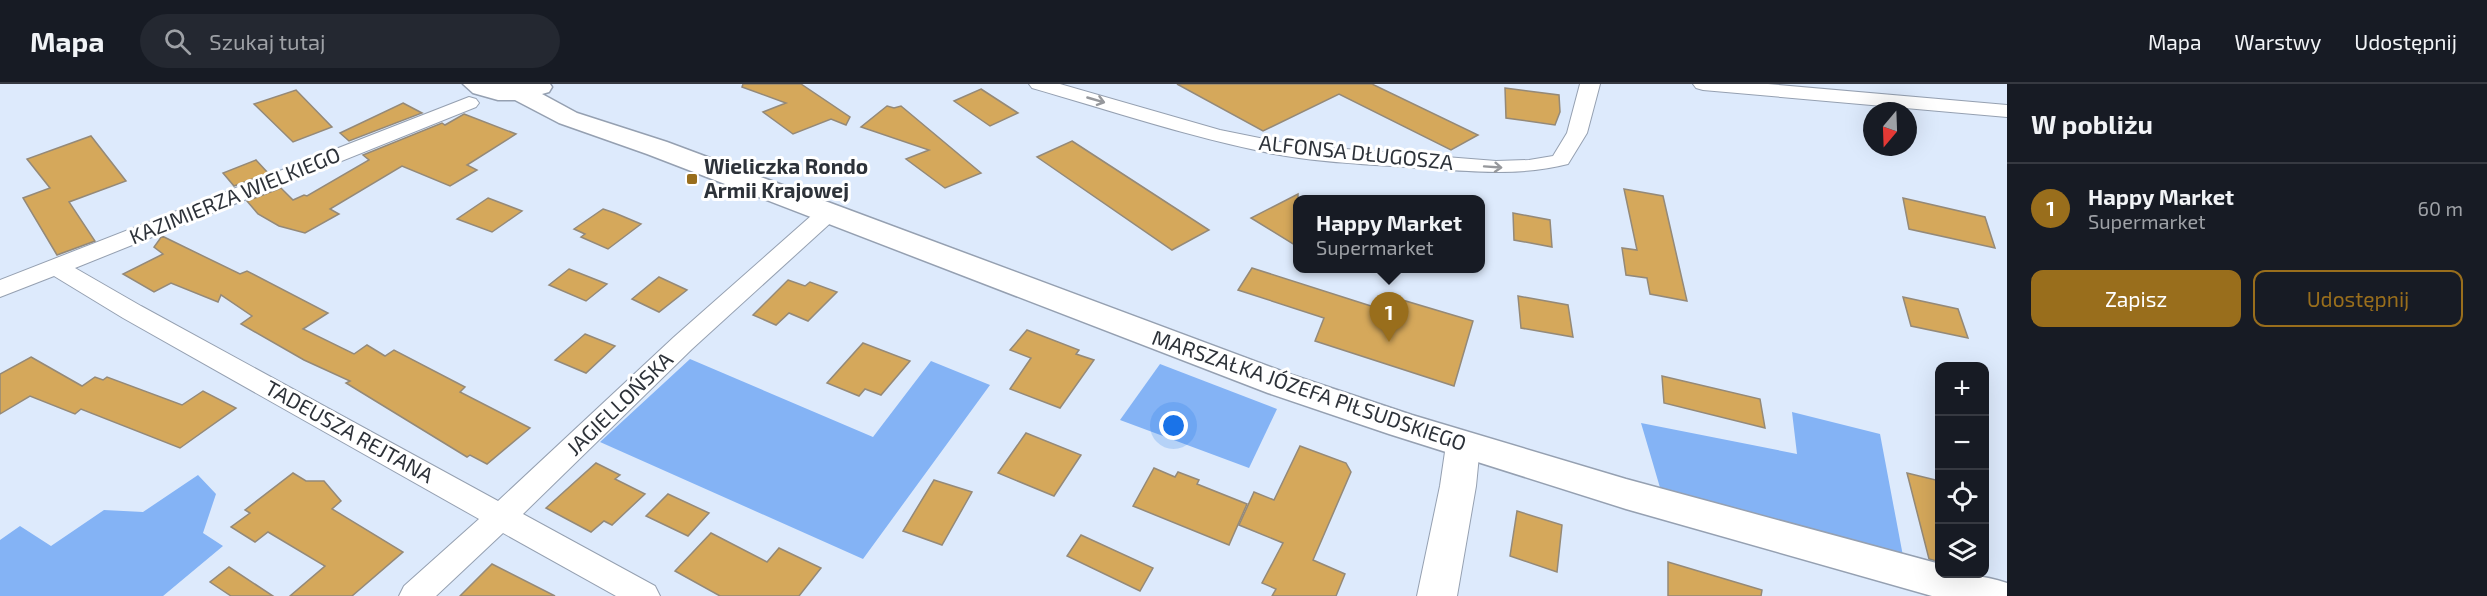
<!DOCTYPE html>
<html lang="pl">
<head>
<meta charset="utf-8">
<style>
  body { margin:0; font-family:"Exo 2",sans-serif; background:#242831; color:#f1f3f6 }
  .controls { position:absolute; right:18px; bottom:18px; display:grid; overflow:hidden; border-radius:12px; box-shadow:0 6px 24px #0002 }
  .controls button { width:54px; height:54px; display:grid; place-items:center; padding:0; border:0; border-bottom:2px solid #363941; background:#171b24; color:#f1f3f6; font:30px sans-serif }
  .compass { position:absolute; left:1863px; top:18px; width:54px; height:54px; border-radius:50%; background:#171b24; box-shadow:0 6px 24px #0002; rotate:199deg }
  .you { position:absolute; left:1174px; top:342px; width:21px; height:21px; margin:-15px; border:4px solid #fff; border-radius:50%; background:#1a73e8; box-shadow:0 0 0 9px #1a73e833 }
  .badge { display:grid; place-items:center; width:39px; height:39px; border-radius:50%; background:#996e1c; color:#fff; font-size:20px; font-weight:700 }
  .pin { position:absolute; translate:-50% -50px; filter:drop-shadow(0 2px 3px #0008) }
  .pin::after { content:''; position:absolute; top:32px; width:21px; height:18px; background:inherit; clip-path:polygon(0 0,100% 0,50% 100%) }
  .popup { position:absolute; left:1293px; top:111px; width:192px; height:78px; box-sizing:border-box; display:grid; place-content:center; border-radius:12px; background:#171b24; filter:drop-shadow(0 2px 4px #0005); font-size:20px; white-space:nowrap; color:#9ea1a6 }
  .popup b { font-size:22px; color:#f1f3f6 }
  .popup::after { content:''; position:absolute; left:50%; top:100%; margin-left:-12px; border:12px solid transparent; border-top-color:#171b24 }
  .list { margin:0; padding:0; list-style:none }
  h2 { display:flex; justify-content:space-between; align-items:center; height:78px; margin:0; padding:0 24px; font-size:26px }
  h2 small { font-size:20px; font-weight:400; color:#9ea1a6 }
  .list li { display:grid; grid-template-columns:39px 1fr auto; gap:18px; align-items:center; box-sizing:border-box; height:90px; padding:0 24px; border-top:2px solid #363941 }
  .list b { display:block; font-size:22px; white-space:nowrap }
  .list p { margin:0; font-size:20px; white-space:nowrap; color:#9ea1a6 }
  .list em { font-size:20px; font-style:normal; color:#9ea1a6 }
  .actions { display:flex; gap:12px; padding:18px 24px }
  .actions a { flex:1; padding:14px 0; border:2px solid #996e1c; border-radius:12px; text-align:center; font-size:21px; color:#996e1c }
  .actions .main { background:#996e1c; color:#fff }
  .icon { flex:none; width:33px; height:33px; fill:none; stroke:currentColor; stroke-width:2; stroke-linecap:round; stroke-linejoin:round }
  .map { position:relative; flex:none; width:2007px; height:512px; overflow:hidden }
  header { display:flex; align-items:center; gap:36px; box-sizing:border-box; height:84px; padding:0 30px; background:#171b24; border-bottom:2px solid #363941 }
  header strong { font-size:28px }
  nav { display:flex; gap:33px; margin-inline-start:auto; font-size:21px }
  .search { width:420px; height:54px; background:#242831; display:flex; align-items:center; gap:15px; box-sizing:border-box; padding:0 21px; border-radius:33px; color:#9ea1a6; font-size:22px }
  main { display:flex }
  aside { flex:1; background:#171b24 }
  .map>svg:first-child { display:block }
  .forest { fill:#84b3f5 }
  .building { fill:#d5a85b; stroke:#948978; stroke-width:1.5 }
  .lines { fill:none; stroke-linecap:round; stroke-linejoin:round }
  .minor-casing { stroke:#95a0b1; stroke-width:2 }
  .tertiary-casing { stroke:#95a0b1; stroke-width:2 }
  .secondary-casing { stroke:#95a0b1; stroke-width:3 }
  .minor { fill:#fff; fill-rule:evenodd }
  .tertiary { fill:#fff; fill-rule:evenodd }
  .secondary { fill:#fff; fill-rule:evenodd }
  .oneway { stroke:#96989c }
  .poi-dot { fill:#996e1c; stroke:#fff; stroke-width:2 }
  .labels { text-anchor:middle; stroke-width:6; stroke-linejoin:round; paint-order:stroke }
  .street-label { font-size:21px; fill:#2d3239; stroke:#fff }
  .poi-label { font-size:21px; font-weight:bold; fill:#2d3239; stroke:#fff; text-anchor:start }
</style>
</head>
<body>
<header>
<strong>Mapa</strong>
<div class="search"><svg class="icon" aria-label="search" viewBox="0 0 24 24"><circle cx="10" cy="10" r="6"/><path d="M15 15l6 6"/></svg>Szukaj tutaj</div>
<nav><a>Mapa</a><a>Warstwy</a><a>Udostępnij</a></nav>
</header>
<main>
<div class="map">
<svg width="2007" height="512" viewBox="0 0 2007 512">
  <rect width="100%" height="100%" fill="#ddeafc"/>
  <g class="forest">
    <polygon points="690,275 873,353 931,277 990,301 863,475 600,358"/>
    <polygon points="1160,280 1277,325 1249,384 1120,336"/>
    <polygon points="1792,328 1880,350 1903,472 1661,407 1641,339 1797,370"/>
    <polygon points="198,391 216,410 203,449 223,462 163,512 0,512 0,456 20,442 51,462 104,426 143,428"/>
  </g>
  <g class="building">
    <polygon points="743,0 801,0 850,33 846,41 831,35 793,50 763,28 786,19 742,3"/>
    <polygon points="1177,0 1372,0 1478,51 1451,66 1339,10 1263,47"/>
    <polygon points="1505,4 1559,11 1560,28 1555,41 1506,34"/>
    <polygon points="981,5 1018,29 990,42 954,17"/>
    <polygon points="296,6 332,43 293,58 254,20"/>
    <polygon points="403,19 422,29 349,57 340,49"/>
    <polygon points="887,22 894,24 901,22 981,89 945,104 906,75 929,66 861,43"/>
    <polygon points="464,30 516,50 467,81 477,86 450,102 402,82 330,125 339,130 305,149 279,142 258,130 247,117 281,104 293,116 304,111 307,112 369,76 363,71 442,39 445,41"/>
    <polygon points="91,52 126,97 69,118 95,157 57,171 23,114 50,104 27,75"/>
    <polygon points="1072,57 1209,146 1172,166 1037,73"/>
    <polygon points="256,76 268,89 234,102 223,89"/>
    <polygon points="1624,105 1663,112 1687,217 1650,210 1647,194 1626,191 1622,164 1637,166"/>
    <polygon points="1298,110 1298,163 1251,134"/>
    <polygon points="488,114 522,127 492,148 457,135"/>
    <polygon points="1903,114 1985,133 1995,164 1909,145"/>
    <polygon points="603,125 615,129 641,140 608,165 581,153 585,150 574,145"/>
    <polygon points="1513,129 1550,136 1552,163 1514,156"/>
    <polygon points="162,152 240,190 247,187 328,229 303,245 354,270 367,261 385,272 394,266 465,303 460,308 530,344 487,380 470,371 467,373 346,299 350,297 304,276 241,240 252,232 221,211 218,218 171,199 154,208 123,190 163,170 154,163"/>
    <polygon points="1252,184 1393,229 1399,215 1473,237 1454,302 1315,257 1324,234 1238,206"/>
    <polygon points="569,185 607,200 586,217 549,201"/>
    <polygon points="659,193 687,206 659,228 632,215"/>
    <polygon points="788,196 805,202 810,198 837,208 808,237 789,229 776,241 753,231"/>
    <polygon points="1518,212 1568,221 1573,253 1521,244"/>
    <polygon points="1903,213 1958,225 1968,254 1911,242"/>
    <polygon points="1027,246 1079,266 1076,270 1094,276 1060,324 1010,305 1031,274 1010,266"/>
    <polygon points="585,250 615,262 586,289 555,276"/>
    <polygon points="863,259 910,277 881,311 865,305 859,312 827,299"/>
    <polygon points="31,273 82,302 95,293 103,296 107,293 182,321 203,307 236,324 180,364 81,325 75,330 30,312 0,330 0,290"/>
    <polygon points="1662,292 1760,315 1765,344 1664,319"/>
    <polygon points="1026,349 1081,371 1054,412 998,389"/>
    <polygon points="1300,362 1346,379 1351,388 1313,476 1345,490 1336,512 1272,512 1276,505 1262,499 1283,459 1239,441 1254,408 1274,416"/>
    <polygon points="596,379 620,391 615,395 645,410 612,441 604,437 591,448 546,424"/>
    <polygon points="1154,384 1175,393 1178,388 1199,396 1197,400 1247,420 1229,461 1133,422"/>
    <polygon points="293,389 306,397 324,397 341,417 332,425 403,468 352,512 290,512 325,482 268,448 255,458 231,443 250,429 245,426"/>
    <polygon points="1907,389 1940,397 1940,478 1929,475"/>
    <polygon points="934,396 972,408 942,461 903,447"/>
    <polygon points="668,410 709,429 688,452 646,432"/>
    <polygon points="1517,427 1562,441 1557,488 1510,472"/>
    <polygon points="711,449 767,478 779,464 821,484 799,512 720,512 675,487"/>
    <polygon points="1081,451 1153,484 1140,507 1067,472"/>
    <polygon points="1668,478 1762,506 1761,512 1668,512"/>
    <polygon points="492,480 555,512 460,512"/>
    <polygon points="229,483 273,512 231,512 210,498"/>
  </g>
  <g class="lines">
    <g class="minor-casing">
      <g id="minor">
        <path d="M1029,0H1060L1220,46L1295,61L1496,77L1529,76L1553,72L1567,49L1580,0H1600L1587,49L1568,80C1518,93 1470,87 1419,84C1371,80 1322,79 1274,70C1192,54 1112,27 1032,4Z"/>
        <polygon points="1693,0 1768,0 2007,21 2007,33 1703,6 1696,4"/>
        <polygon points="469,13 476,15 479,19 476,23 75,184 141,222 498,417 674,253 820,124 828,122 836,124 839,129 836,134 692,265 523,430 655,502 660,512 616,512 503,449 436,512 399,512 404,502 479,435 123,234 54,192 0,213 0,196"/>
      </g>
    </g>
    <g class="tertiary-casing">
      <polygon id="tertiary" points="1463,348 1475,352 1480,361 1476,402 1457,512 1417,512 1440,402 1446,361 1451,352"/>
    </g>
    <g class="secondary-casing">
      <path id="secondary" d="M463,0H550L552,3L549,8L542,10L577,29L667,58L1292,291L1412,331L1626,395L1940,480V490C1965,490 1982,491 2007,499V512H1932L1626,425L1389,350L1268,309L647,70L559,39L515,16H498L473,9Z"/>
    </g>
    <use href="#minor" class="minor"/>
    <use href="#tertiary" class="tertiary"/>
    <use href="#secondary" class="secondary"/>
  </g>
  <defs><path id="oneway-shaft" d="M-6 0H5M1.5-3L5.5 0L1.5 3" fill="none" stroke-width="1.6" stroke-linecap="round" stroke-linejoin="round" transform="scale(1.5)"/></defs>
  <g class="oneway">
    <use href="#oneway-shaft" transform="translate(1096 16) rotate(16)"/>
    <use href="#oneway-shaft" transform="translate(1493 83) rotate(4)"/>
  </g>
  <rect class="poi-dot" x="686" y="89" width="12" height="12" rx="3"/>
  <g class="labels">
    <g class="street-label">
      <text transform="translate(1356 69) rotate(6)" y="7">ALFONSA DŁUGOSZA</text>
      <text transform="translate(235 112) rotate(-22)" y="7">KAZIMIERZA WIELKIEGO</text>
      <text transform="translate(1309 307) rotate(19)" y="7">MARSZAŁKA JÓZEFA PIŁSUDSKIEGO</text>
      <text transform="translate(620 320) rotate(-44)" y="7">JAGIELLOŃSKA</text>
      <text transform="translate(349 348) rotate(29)" y="7">TADEUSZA REJTANA</text>
    </g>
    <g class="poi-label">
      <text x="704" y="90">Wieliczka Rondo<tspan x="704" dy="24">Armii Krajowej</tspan></text>
    </g>
  </g>
</svg>
<div class="controls">
<button>+</button>
<button>−</button>
<button><svg class="icon" aria-label="locate" viewBox="0 0 24 24"><circle cx="12" cy="12" r="6"/><path d="M12 2v4M12 18v4M2 12h4M18 12h4"/></svg></button>
<button><svg class="icon" aria-label="layers" viewBox="0 0 24 24"><path d="M12 4l9 5-9 5-9-5zM3 14l9 5 9-5"/></svg></button>
</div>
<svg class="compass" viewBox="-18 -18 36 36"><path d="M0-13l5 13h-10z" fill="#e53935"/><path d="M0 13l5-13h-10z" fill="#9ea1a6"/></svg>
<div class="you"></div>
<div class="pin badge" style="left:1389px;top:258px">1</div>
<div class="popup"><b>Happy Market</b>Supermarket</div>
</div>
<aside>
<h2>W pobliżu<small></small></h2>
<ul class="list">
<li><span class="badge">1</span><div><b>Happy Market</b><p>Supermarket</p></div><em>60 m</em></li>
</ul>
<div class="actions"><a class="main">Zapisz</a><a>Udostępnij</a></div>
</aside>
</main>
</body>
</html>
